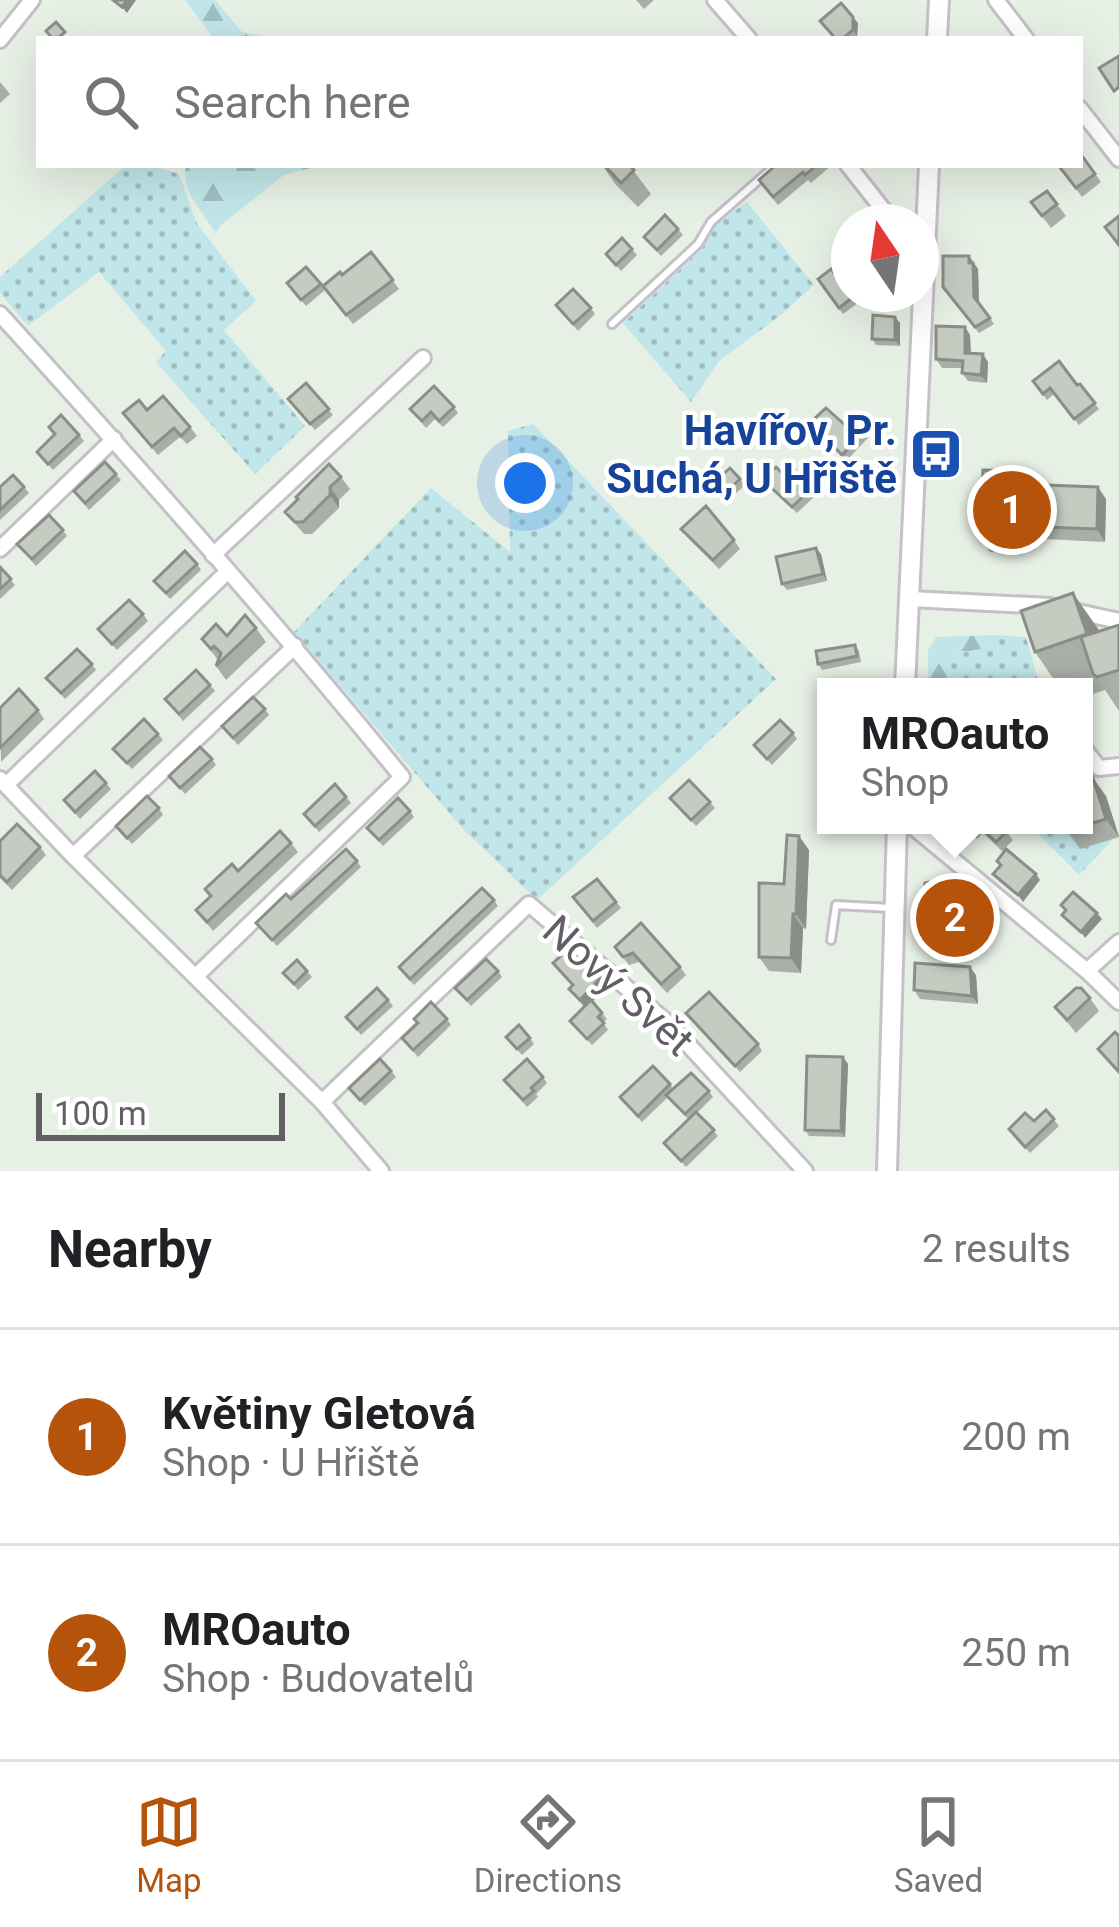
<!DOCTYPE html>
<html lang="en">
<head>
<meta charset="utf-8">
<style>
  body { margin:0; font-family:Roboto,sans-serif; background:#f6f6f6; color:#202124 }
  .compass { position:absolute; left:831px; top:204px; width:108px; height:108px; border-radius:50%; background:#fff; box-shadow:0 12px 48px #0002; rotate:347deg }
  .scale { position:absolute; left:36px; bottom:30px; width:249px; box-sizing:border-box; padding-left:12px; border:6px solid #635d66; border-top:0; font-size:33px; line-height:42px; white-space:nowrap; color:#635d66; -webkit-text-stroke:9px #fff; paint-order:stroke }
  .you { position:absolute; left:525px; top:483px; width:42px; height:42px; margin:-30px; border:9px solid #fff; border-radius:50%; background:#1a73e8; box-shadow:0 0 0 18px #1a73e833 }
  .badge { display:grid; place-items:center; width:78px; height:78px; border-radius:50%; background:#b45309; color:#fff; font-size:39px; font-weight:700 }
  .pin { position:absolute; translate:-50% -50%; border:6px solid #fff; box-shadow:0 3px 12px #0006 }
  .popup { position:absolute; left:817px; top:678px; width:276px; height:156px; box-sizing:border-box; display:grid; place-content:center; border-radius:0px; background:#fff; filter:drop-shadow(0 3px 9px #0005); font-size:39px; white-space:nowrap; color:#757577 }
  .popup b { font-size:45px; color:#202124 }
  .popup::after { content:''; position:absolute; left:50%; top:100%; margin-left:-24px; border:24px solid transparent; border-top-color:#fff }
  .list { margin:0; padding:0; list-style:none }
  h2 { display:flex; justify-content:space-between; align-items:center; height:156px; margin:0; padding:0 48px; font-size:51px }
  h2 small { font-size:39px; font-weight:400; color:#757577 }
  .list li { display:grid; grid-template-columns:78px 1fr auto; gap:36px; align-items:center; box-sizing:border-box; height:216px; padding:0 48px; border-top:3px solid #e0e0e0 }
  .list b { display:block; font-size:45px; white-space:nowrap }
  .list p { margin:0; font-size:39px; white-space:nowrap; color:#757577 }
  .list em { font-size:39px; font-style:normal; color:#757577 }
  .icon { flex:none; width:66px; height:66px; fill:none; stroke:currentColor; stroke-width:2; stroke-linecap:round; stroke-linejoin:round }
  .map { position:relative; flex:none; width:1119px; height:1171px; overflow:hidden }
  .search { position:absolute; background:#fff; box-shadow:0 12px 48px #0002; left:36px; right:36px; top:36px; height:132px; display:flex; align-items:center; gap:30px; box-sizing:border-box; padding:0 42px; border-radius:0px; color:#757577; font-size:45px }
  .sheet { height:588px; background:#fff }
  nav { display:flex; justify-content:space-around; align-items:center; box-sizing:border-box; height:168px; border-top:3px solid #e0e0e0; background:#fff; font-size:33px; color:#757577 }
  nav a { display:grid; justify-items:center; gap:6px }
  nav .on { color:#b45309 }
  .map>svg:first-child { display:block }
  .grass { fill:url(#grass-dots) }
  .forest { fill:url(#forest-firs) }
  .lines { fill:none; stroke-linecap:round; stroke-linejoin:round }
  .lane-casing { stroke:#c5bfc7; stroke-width:12 }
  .street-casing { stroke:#c5bfc7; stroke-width:20 }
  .secondary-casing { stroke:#c6c0c9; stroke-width:24 }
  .lane { stroke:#fff; stroke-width:6 }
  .street { stroke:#fff; stroke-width:14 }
  .secondary { stroke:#fff; stroke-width:18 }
  .wall { fill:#a9afa6 }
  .shaded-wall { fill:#8a8e87 }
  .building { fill:#c5cbc1; stroke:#8a8e87; stroke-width:3 }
  .labels { text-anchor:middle; stroke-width:9; stroke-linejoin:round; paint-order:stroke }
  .transit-label { font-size:42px; font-weight:bold; fill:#164399; stroke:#fff; text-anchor:end }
  .street-label { font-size:42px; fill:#635d66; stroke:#fff }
</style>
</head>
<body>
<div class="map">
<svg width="1119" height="1171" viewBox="0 0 1119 1171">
  <defs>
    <pattern id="grass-dots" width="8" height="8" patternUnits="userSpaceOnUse" patternTransform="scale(3)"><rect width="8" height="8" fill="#c1e6e9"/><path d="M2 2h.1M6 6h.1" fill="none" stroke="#a0bec1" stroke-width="1.8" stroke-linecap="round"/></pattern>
    <pattern id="forest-firs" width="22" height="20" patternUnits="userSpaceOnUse" patternTransform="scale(3)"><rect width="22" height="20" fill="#c1e6e9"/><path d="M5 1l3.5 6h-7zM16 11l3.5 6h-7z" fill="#a0bec1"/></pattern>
  </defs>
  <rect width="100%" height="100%" fill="#e7f0e5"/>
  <g class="grass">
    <polygon points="126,165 149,165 179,174 196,222 256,301 224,330 305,426 255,474 156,362 166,351 99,272 28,326 0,293 0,277"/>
    <polygon points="747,202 814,285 782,314 719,361 691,402 623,323 702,249 716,224"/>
    <polygon points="533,424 776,679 537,900 463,829 294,632 431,488 510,552 508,431"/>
    <polygon points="994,635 1026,637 1040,687 949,687 951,655 985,648"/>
    <polygon points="1010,825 1073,825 1113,839 1079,875 1032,828 1019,835"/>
  </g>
  <g class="forest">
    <polygon points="185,0 215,0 242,32 280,39 214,39"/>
    <path d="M186,165H322L284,175L222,224L216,233C203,213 180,190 186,165Z"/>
    <polygon points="994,635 985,648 951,655 949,687 928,687 928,650 936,637"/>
  </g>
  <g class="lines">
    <g class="lane-casing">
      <g id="lane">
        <polyline points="612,324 698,244 711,222 776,165"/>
        <polyline points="831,940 836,905 891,908"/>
      </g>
    </g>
    <g class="street-casing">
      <g id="street">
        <polyline points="715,0 749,39"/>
        <polyline points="996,0 1026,39"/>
        <polyline points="0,40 32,0"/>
        <polyline points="1080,109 1119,159"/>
        <polyline points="848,165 885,212 897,222"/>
        <path d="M0,314C137,465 273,619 402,777L196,976"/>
        <polyline points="0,549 114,439"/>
        <polyline points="213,555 423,358"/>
        <polyline points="910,599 1050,606 1119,621"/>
        <polyline points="1085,750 1099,768 1119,766"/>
        <polyline points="0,779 73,856 322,1102 381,1171"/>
        <polyline points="6,785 227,572"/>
        <polyline points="911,825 1087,971 1119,1002"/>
        <polyline points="73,856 295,646"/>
        <polyline points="1087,971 1119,942"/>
        <polyline points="322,1102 529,904 670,1025 805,1171"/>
      </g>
    </g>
    <g class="secondary-casing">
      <g id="secondary">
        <polyline points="937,39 939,0"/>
        <polyline points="905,687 929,165"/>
        <polyline points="887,1171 897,825"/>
      </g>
    </g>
    <use href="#lane" class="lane"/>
    <use href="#street" class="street"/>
    <use href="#secondary" class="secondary"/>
  </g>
  <g class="wall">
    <polygon points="636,0 654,0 644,9"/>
    <polygon points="858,23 857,36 854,39 835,39"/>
    <polygon points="0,82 10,94 0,103"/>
    <polygon points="1080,153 1101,182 1082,197 1058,165"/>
    <polygon points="602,165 629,165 651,194 638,207 616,185"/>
    <polygon points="776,165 832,165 811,183 808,180 778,205 764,188"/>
    <polygon points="1047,191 1066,216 1051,228 1031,202"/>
    <polygon points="678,229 683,235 661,256 644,237"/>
    <polygon points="632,249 637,255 621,271 606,254"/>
    <polygon points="371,252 399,289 353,324 329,294 342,275"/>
    <polygon points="969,256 978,269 979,303 994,324 979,333 943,287"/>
    <polygon points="306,267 325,290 306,306 287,283"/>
    <polygon points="818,279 851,294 858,303 843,314"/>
    <polygon points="857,294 870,294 861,301"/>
    <polygon points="556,305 591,308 595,314 578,331"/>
    <polygon points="895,317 900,323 900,346 876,345 872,339"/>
    <polygon points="965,327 970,335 971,354 988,362 987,383 968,381 962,373 963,368 942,368 936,359"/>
    <polygon points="1033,381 1077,385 1080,384 1099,409 1079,425 1054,394 1047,400"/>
    <polygon points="306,383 333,415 315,430 293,405"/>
    <polygon points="454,407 458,413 443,427 435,419 426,428 410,409"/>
    <polygon points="147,410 190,427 197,436 187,444 180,437 158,455 123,413"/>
    <polygon points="844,424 864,432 868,438 846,461 814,426"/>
    <polygon points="79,435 84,441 53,470 37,452"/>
    <polygon points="116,474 121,480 89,510 74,491"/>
    <polygon points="341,477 350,489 339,500 339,508 312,534 304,534 285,512"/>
    <polygon points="786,477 812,488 817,494 797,513 763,480"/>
    <polygon points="719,478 740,479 745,485 734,495"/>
    <polygon points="1027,483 1106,499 1105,542 1025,538 1024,553 990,552 981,539"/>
    <polygon points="0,487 24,487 29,493 0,520"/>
    <polygon points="681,529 734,540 740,549 719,569 688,538"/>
    <polygon points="63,530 67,536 36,566 17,544"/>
    <polygon points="821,554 827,581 787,590 782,584"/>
    <polygon points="197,564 201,570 170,599 154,581"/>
    <polygon points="0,567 15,585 0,599"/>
    <polygon points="1021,611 1100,631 1119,625 1119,711 1105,690 1084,697 1084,687 1059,687 1035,652"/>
    <polygon points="143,614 148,621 117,650 98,629"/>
    <polygon points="256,628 266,642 226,680 216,666 218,660 202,639 227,636"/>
    <polygon points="855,645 859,651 861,662 822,670 818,664"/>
    <polygon points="92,664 96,670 65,699 46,678"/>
    <polygon points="210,685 215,691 183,721 165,699"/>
    <polygon points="0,708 38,710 44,719 1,762"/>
    <polygon points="265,709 269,715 238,745 222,726"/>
    <polygon points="793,733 797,739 772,765 754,745"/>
    <polygon points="158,734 163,740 132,769 113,749"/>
    <polygon points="212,759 216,765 185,794 169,776"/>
    <polygon points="106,783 111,789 80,819 64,800"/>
    <polygon points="1106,796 1119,837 1080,849 1067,831"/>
    <polygon points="346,797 351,803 319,832 304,814"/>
    <polygon points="670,798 710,802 715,808 696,826"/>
    <polygon points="159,808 163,815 132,844 116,826"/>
    <polygon points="410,811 414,817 383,846 367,828"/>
    <polygon points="963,825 1001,825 1013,840 1002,851 983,833 977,839"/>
    <polygon points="0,841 40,847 46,855 12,890 0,878"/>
    <polygon points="291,843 298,852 213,931 196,910 210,897 205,889"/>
    <polygon points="809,850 806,929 803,928 801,973 769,971 759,957 784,884"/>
    <polygon points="357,861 361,867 277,946 256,923"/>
    <polygon points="597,879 621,908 597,928 573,897"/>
    <polygon points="494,900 498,906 414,985 403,973 399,967"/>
    <polygon points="615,947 680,967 686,975 667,993 639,962 629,965"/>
    <polygon points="553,963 578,967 607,985 592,1002 607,1019 603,1022 608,1030 592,1045 570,1021 584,1007 569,989 572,986"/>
    <polygon points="307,971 312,977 298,990 283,973"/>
    <polygon points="498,971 502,977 471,1006 455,988"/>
    <polygon points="976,975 978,1004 920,999 914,990"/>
    <polygon points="1090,998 1099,1011 1076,1033 1055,1007"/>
    <polygon points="388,1000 393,1006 361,1035 346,1017"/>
    <polygon points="686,1013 758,1044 762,1051 740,1072"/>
    <polygon points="447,1019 451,1025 418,1057 402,1038"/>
    <polygon points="506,1037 530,1038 534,1044 522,1055"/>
    <polygon points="843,1057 848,1064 845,1137 809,1136 805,1130"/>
    <polygon points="391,1071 396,1077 365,1106 349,1088"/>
    <polygon points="543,1077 547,1083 536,1094 538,1097 527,1107 504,1080"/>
    <polygon points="670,1084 673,1089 709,1091 713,1097 697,1113 718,1136 686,1167 664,1143 688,1119 668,1097 642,1122 620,1097"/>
    <polygon points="1046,1110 1059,1126 1030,1153 1009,1129 1034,1121"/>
  </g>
  <g class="shaded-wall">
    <polygon points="127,0 136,0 127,13 122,7"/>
    <polygon points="853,17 858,23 857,36 853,30"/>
    <polygon points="969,256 978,269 979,304 974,297"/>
    <polygon points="895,317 900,323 900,346 895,340"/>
    <polygon points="965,327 970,335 971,361 965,353"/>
    <polygon points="983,354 988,362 987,383 981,375"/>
    <polygon points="1018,471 1027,483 1027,497 1018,484"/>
    <polygon points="330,487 339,500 339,508 330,495"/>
    <polygon points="1098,487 1106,499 1105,542 1097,529"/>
    <polygon points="1016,526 1025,538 1024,553 1016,541"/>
    <polygon points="816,548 821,554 827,581 823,574"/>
    <polygon points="1073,593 1108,643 1087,634"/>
    <polygon points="1093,778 1106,796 1119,837 1106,819"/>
    <polygon points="799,836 809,850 806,929 796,914"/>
    <polygon points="1036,874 1040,880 1023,902 1018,895"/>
    <polygon points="1097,913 1102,919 1085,938 1081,932"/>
    <polygon points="793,914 803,928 801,973 791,958"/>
    <polygon points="978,918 983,925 951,962 946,956"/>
    <polygon points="970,967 976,975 978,1004 972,996"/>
    <polygon points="601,977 607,985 586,1009 580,1000"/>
    <polygon points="843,1057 848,1064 845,1137 841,1131"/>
  </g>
  <g class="building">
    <polygon points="113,0 127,0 122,7"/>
    <polygon points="841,3 853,17 853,30 842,39 836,39 820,21"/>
    <polygon points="56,22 65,32 57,39 53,39 46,31"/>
    <polygon points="1119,56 1119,87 1114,91 1099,68"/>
    <polygon points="1080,153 1095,174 1076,188 1058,165 1080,165"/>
    <polygon points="604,165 629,165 634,170 621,183"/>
    <polygon points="776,165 817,165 805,175 803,172 773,197 759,180"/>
    <polygon points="1047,191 1057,204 1042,216 1031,202"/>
    <polygon points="665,215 678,229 657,250 644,237"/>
    <polygon points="1119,216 1119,245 1105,227"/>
    <polygon points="622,238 632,249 616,265 606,254"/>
    <polygon points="371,252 393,280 346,315 323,286 340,272 342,275"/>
    <polygon points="943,256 969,256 969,263 973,263 974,297 990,318 975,327 943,287"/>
    <polygon points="306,267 321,284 301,300 287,283"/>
    <polygon points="831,269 853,297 839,308 818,279"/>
    <polygon points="573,289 591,308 573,324 556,305"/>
    <polygon points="873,315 895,317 895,340 872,339"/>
    <polygon points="936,326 965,327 965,353 983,354 981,375 962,373 963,361 936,359"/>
    <polygon points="1059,361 1077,385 1080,384 1095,403 1074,419 1050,388 1043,394 1033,381"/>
    <polygon points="306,383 329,409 310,424 288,399"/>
    <polygon points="434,386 454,407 439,421 431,412 422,421 410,409"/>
    <polygon points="163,396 190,427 181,436 174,428 152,447 123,413 139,400 147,410"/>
    <polygon points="826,408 844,424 850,418 864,432 842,455 814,426 816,424 813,420"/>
    <polygon points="61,415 79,435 48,464 37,452 55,434 49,427"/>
    <polygon points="105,462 116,474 85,503 74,491"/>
    <polygon points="329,464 341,477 330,487 330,495 303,522 295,522 285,512 298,499 296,497"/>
    <polygon points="776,467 786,477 794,469 812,488 792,507 763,480"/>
    <polygon points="730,468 740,479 729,489 719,478"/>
    <polygon points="983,470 1018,471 1018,484 1098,487 1097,529 1016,526 1016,541 981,539"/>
    <polygon points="13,475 24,487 0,510 0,487"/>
    <polygon points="706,506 734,540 713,560 681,529"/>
    <polygon points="49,515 63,530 32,559 17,544"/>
    <polygon points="816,548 823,574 782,584 776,557"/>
    <polygon points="185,551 197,564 166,593 154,581"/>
    <polygon points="0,567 11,579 0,589"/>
    <polygon points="1073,593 1087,634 1035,652 1021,611"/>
    <polygon points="129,600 143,614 112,644 98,629"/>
    <polygon points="245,615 256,628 216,666 221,653 214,646 211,649 202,639 216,624 227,636"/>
    <polygon points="1119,625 1119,670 1097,677 1093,674 1081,637"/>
    <polygon points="855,645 857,656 818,664 816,651"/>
    <polygon points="77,649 92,664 61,693 46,678"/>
    <polygon points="196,670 210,685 179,714 165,699"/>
    <polygon points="19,689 38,710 0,748 0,708"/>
    <polygon points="253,697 265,709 233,738 222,726"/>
    <polygon points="144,719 158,734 127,763 113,749"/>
    <polygon points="780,720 793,733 767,759 754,745"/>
    <polygon points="200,747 212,759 180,788 169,776"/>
    <polygon points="95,771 106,783 75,812 64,800"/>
    <polygon points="1093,778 1106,819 1067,831 1065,825 1084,825 1084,781"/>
    <polygon points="689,780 710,802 691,820 670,798"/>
    <polygon points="335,784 346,797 315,826 304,814"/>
    <polygon points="147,796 159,808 127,838 116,826"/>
    <polygon points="398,798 410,811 379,840 367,828"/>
    <polygon points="17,824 40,847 7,882 0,875 0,841"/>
    <polygon points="978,825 1001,825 1007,831 996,842"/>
    <polygon points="280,831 291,843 207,922 196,910 211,896 205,889 232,864 238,871"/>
    <polygon points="787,835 799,836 796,914 793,914 791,958 759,957 759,883 784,884"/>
    <polygon points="346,849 357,861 272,940 256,923 286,894 291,899"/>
    <polygon points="1006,849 1036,874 1018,895 993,874 1001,865 997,861"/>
    <polygon points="597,879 616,902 593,921 573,897"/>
    <polygon points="935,881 978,918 946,956 928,940 943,922 923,905 925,883"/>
    <polygon points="482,888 494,900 410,979 399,967"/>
    <polygon points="1073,892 1097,913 1081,932 1062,915 1066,910 1061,905"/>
    <polygon points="641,923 680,967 661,984 633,953 623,957 615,947"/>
    <polygon points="565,952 578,967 584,963 601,977 580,1000 569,989 573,985 553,963"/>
    <polygon points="486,959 498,971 467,1000 455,988"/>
    <polygon points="297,960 307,971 294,984 283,973"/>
    <polygon points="915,963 970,967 972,996 914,990"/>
    <polygon points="377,988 388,1000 357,1029 346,1017"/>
    <polygon points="1076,988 1081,988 1090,998 1067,1020 1055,1007"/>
    <polygon points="709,992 758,1044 735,1066 686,1013"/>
    <polygon points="591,1000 602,1013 598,1017 604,1023 587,1039 570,1021"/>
    <polygon points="431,1002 447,1019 413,1050 402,1038 418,1023 414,1019"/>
    <polygon points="519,1025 530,1038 517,1049 506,1037"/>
    <polygon points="1115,1032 1119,1036 1119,1072 1098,1049"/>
    <polygon points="807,1056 843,1057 841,1131 805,1130"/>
    <polygon points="380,1059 391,1071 360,1100 349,1088"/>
    <polygon points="527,1059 543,1077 531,1088 534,1091 523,1100 504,1080"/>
    <polygon points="653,1066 670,1084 638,1116 620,1097"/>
    <polygon points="691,1073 709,1091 685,1114 666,1095"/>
    <polygon points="1046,1110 1054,1119 1025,1147 1009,1129 1025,1113 1034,1121"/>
    <polygon points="696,1112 714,1130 681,1161 664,1143"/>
  </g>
  <defs>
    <g id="bus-square" transform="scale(2.7)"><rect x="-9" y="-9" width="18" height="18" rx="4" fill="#1a4fb4" stroke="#fff"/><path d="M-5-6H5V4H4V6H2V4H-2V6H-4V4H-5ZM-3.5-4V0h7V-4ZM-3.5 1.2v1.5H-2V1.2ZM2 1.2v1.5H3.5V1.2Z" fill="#fff"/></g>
  </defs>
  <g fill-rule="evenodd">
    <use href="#bus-square" x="936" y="454"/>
  </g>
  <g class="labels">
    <g class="transit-label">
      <text x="897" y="445">Havířov, Pr.<tspan x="897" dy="48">Suchá, U Hřiště</tspan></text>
    </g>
    <g class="street-label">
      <text transform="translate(619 985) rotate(42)" y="15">Nový Svět</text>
    </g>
  </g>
</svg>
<svg class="compass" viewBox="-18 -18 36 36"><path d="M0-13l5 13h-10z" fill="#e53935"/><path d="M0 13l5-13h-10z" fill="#757577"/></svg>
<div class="scale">100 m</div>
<div class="you"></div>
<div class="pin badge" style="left:1012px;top:510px">1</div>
<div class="pin badge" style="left:955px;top:918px">2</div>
<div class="popup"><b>MROauto</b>Shop</div>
<div class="search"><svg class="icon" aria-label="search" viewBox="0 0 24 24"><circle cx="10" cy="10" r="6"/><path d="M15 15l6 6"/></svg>Search here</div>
</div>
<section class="sheet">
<h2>Nearby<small>2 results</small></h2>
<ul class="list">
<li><span class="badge">1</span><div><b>Květiny Gletová</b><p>Shop · U Hřiště</p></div><em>200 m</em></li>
<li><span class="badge">2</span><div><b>MROauto</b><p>Shop · Budovatelů</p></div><em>250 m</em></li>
</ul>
</section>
<nav>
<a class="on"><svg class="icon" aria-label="map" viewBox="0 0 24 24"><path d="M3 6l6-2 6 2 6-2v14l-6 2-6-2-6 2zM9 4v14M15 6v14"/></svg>Map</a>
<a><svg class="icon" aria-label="directions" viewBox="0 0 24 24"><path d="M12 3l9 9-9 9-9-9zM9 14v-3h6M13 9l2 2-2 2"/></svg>Directions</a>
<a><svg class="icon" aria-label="saved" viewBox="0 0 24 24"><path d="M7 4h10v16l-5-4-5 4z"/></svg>Saved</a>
</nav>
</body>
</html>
